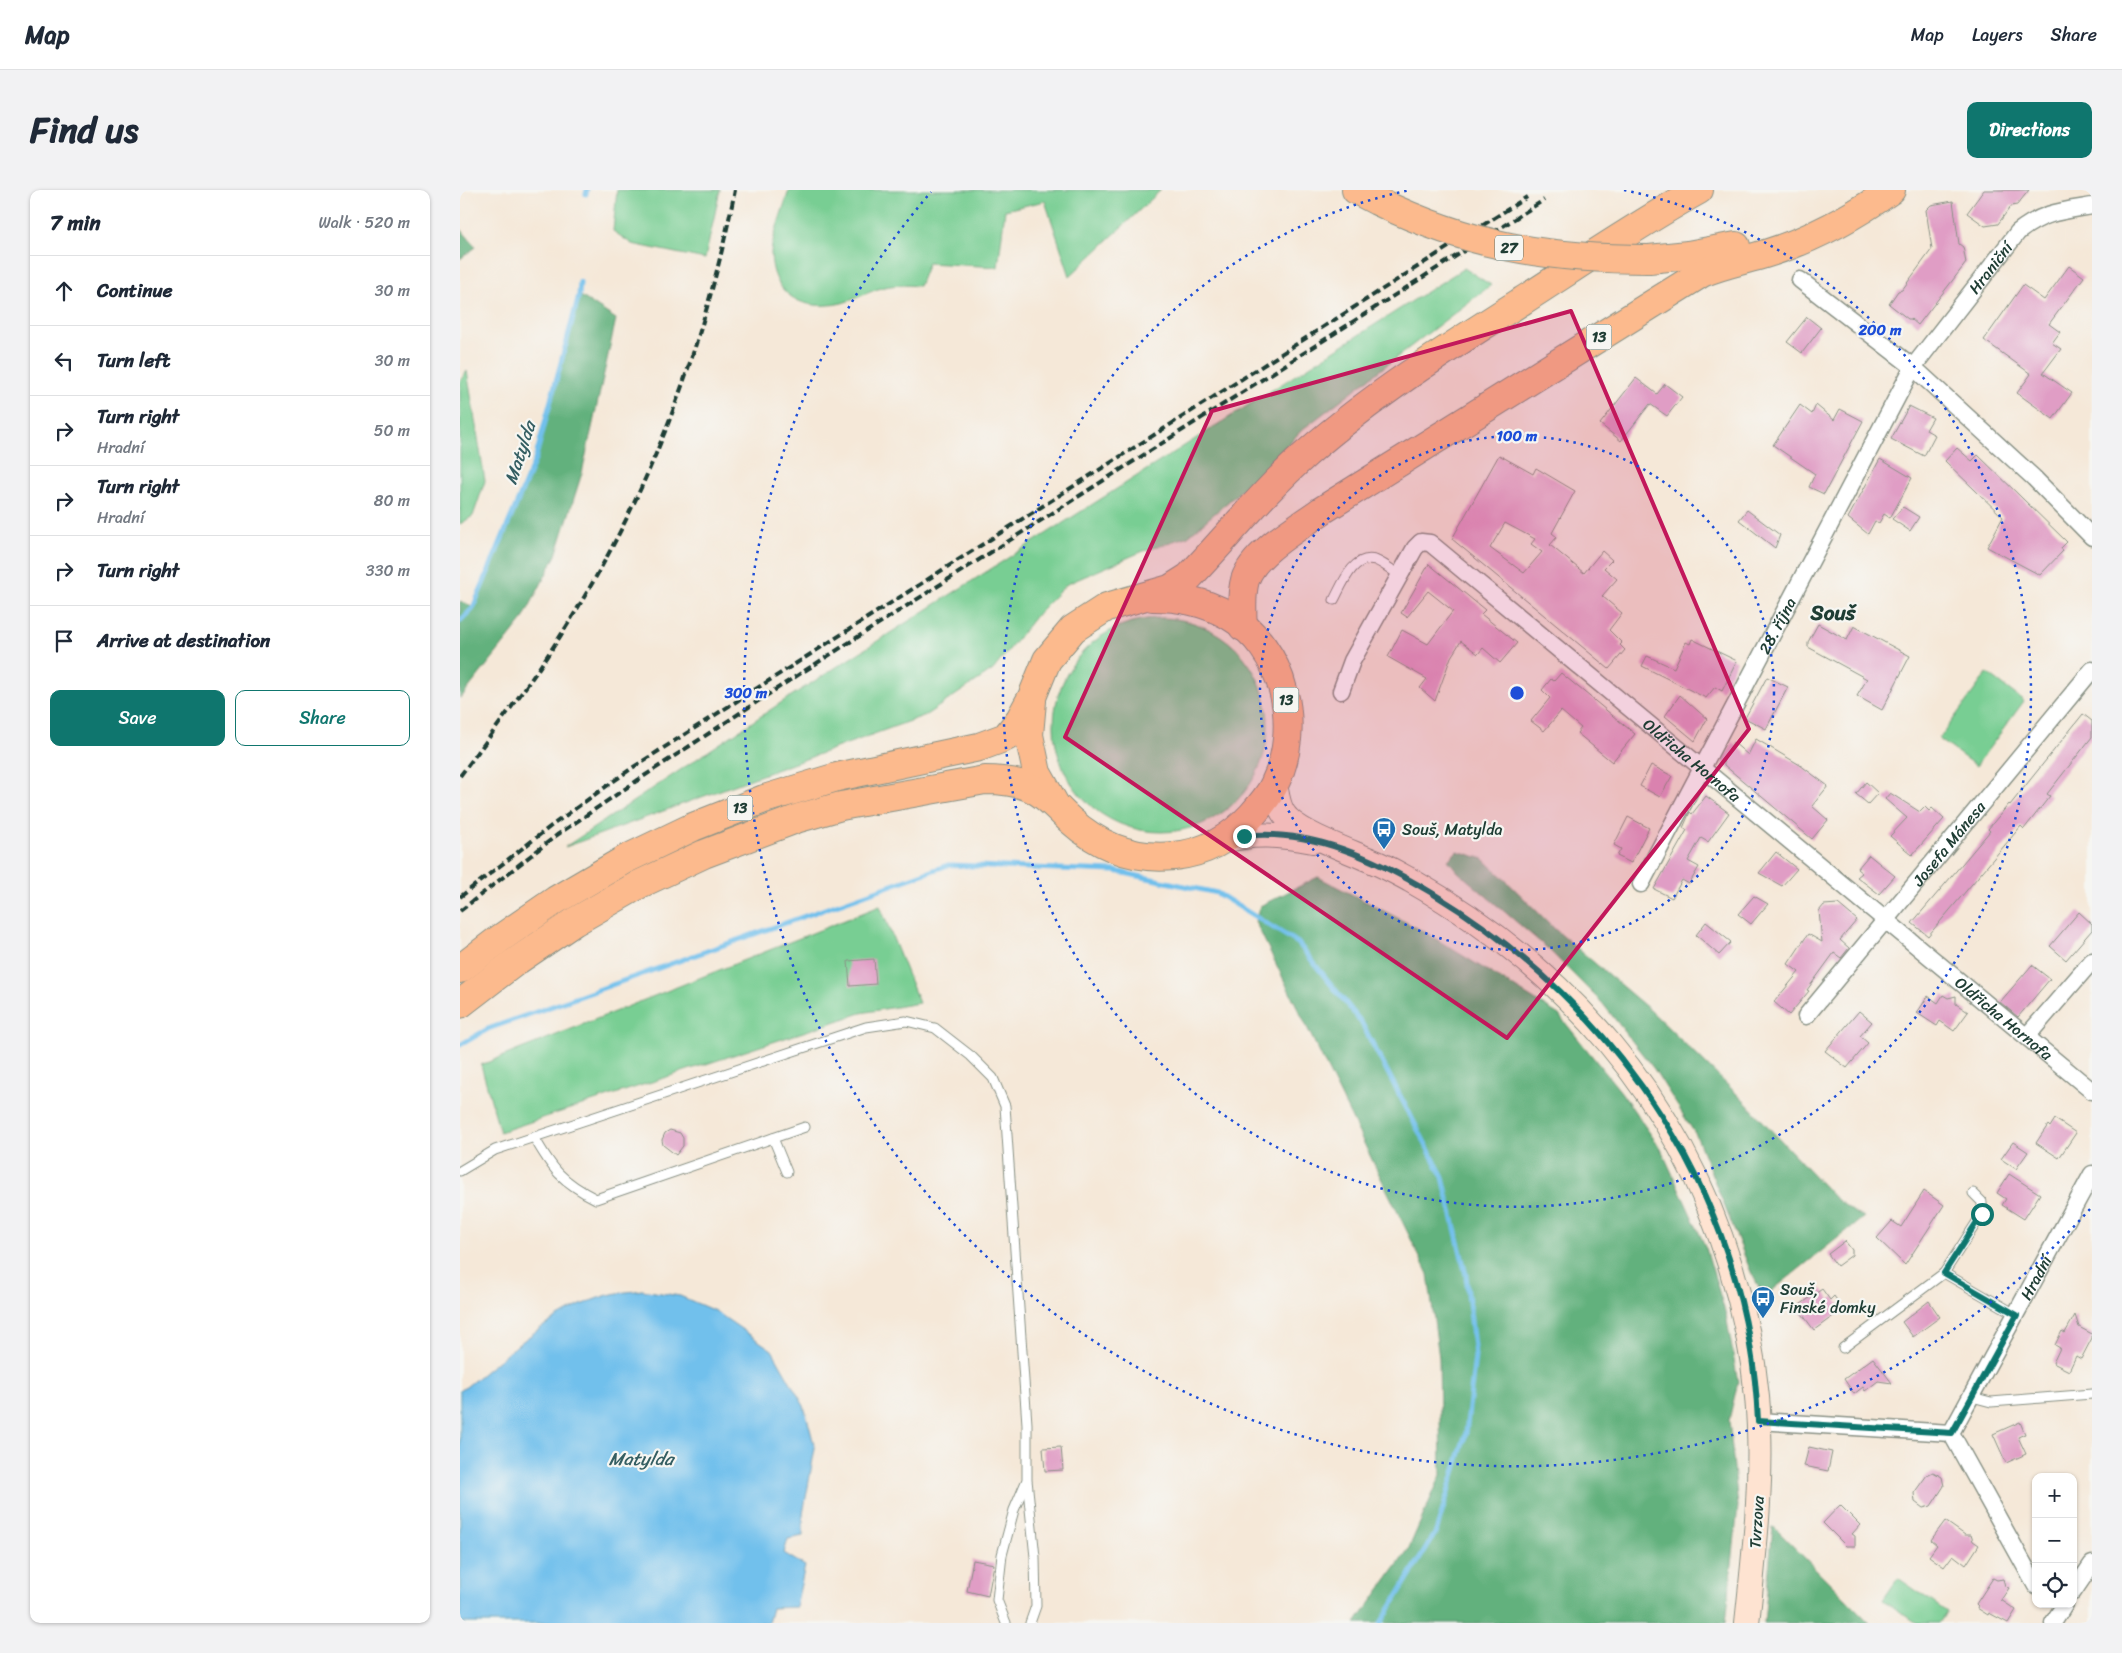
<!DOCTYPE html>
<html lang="en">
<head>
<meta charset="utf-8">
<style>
  body { margin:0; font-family:Sriracha,sans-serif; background:#f2f2f3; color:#1f2937 }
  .controls { position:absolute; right:15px; bottom:15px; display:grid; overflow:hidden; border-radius:10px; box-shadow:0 1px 4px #0004 }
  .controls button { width:45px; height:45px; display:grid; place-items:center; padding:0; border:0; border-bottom:1px solid #e0e1e3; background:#fff; color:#1f2937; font:25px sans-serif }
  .stop { position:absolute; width:15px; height:15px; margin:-11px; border:4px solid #0f766e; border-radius:50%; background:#fff }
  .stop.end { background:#0f766e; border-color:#fff; box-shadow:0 1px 5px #0008 }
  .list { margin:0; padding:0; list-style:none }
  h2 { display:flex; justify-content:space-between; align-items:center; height:65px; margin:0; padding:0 20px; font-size:21px }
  h2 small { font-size:16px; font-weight:400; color:#747a83 }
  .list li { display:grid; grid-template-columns:32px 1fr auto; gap:15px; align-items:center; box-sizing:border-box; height:70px; padding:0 20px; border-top:1px solid #e0e1e3 }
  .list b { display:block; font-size:19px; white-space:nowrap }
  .list p { margin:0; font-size:16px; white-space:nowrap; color:#747a83 }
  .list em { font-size:16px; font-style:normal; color:#747a83 }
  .actions { display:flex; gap:10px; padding:15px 20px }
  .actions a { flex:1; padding:11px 0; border:1px solid #0f766e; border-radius:10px; text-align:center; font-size:18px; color:#0f766e }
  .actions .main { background:#0f766e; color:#fff }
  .icon { flex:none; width:28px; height:28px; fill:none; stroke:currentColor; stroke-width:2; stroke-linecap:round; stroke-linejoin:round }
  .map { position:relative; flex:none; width:1632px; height:1433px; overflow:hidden; border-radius:10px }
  header { display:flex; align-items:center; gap:30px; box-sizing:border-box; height:70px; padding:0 25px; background:#fff; border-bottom:1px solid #e0e1e3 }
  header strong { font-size:24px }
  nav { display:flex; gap:28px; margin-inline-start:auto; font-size:18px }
  .intro { display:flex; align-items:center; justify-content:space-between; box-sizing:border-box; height:120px; padding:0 30px }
  h1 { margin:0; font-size:35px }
  .button { padding:12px 22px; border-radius:10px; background:#0f766e; color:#fff; font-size:18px; font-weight:700 }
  main { display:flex; gap:30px; padding:0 30px }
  aside { flex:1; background:#fff; border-radius:10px; box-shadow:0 1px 4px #0004 }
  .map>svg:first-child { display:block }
  .green { fill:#78ce93; stroke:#4c8664 }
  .forest { fill:#62b17d; stroke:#407758 }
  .water { fill:#71c0ec; stroke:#487e90 }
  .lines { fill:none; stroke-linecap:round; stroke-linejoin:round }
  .stream { stroke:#71c0ec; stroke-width:5 }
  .building { fill:#e09dc5; fill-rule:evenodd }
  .lane-casing { stroke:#8a9286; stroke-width:11 }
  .street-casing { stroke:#8a9286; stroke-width:19 }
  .secondary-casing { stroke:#8a9286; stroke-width:26 }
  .highway-casing { stroke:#8a9286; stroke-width:30 }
  .lane { stroke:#fff; stroke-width:9 }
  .street { stroke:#fff; stroke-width:16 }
  .secondary { stroke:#fee3d1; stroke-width:24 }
  .highway { stroke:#fcba8d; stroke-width:28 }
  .rail { stroke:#1f3d34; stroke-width:4; stroke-dasharray:8 4; stroke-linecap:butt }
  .highway-bridge-casing { stroke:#8a9286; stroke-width:30; stroke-linecap:butt }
  .highway-bridge { stroke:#fcba8d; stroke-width:28 }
  .route { stroke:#0f766e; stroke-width:6 }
  .marked { fill:#c2185b; fill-opacity:0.2; stroke:#c2185b; stroke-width:4; stroke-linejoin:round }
  .ring { fill:none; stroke:#1d4ed8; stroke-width:2.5; stroke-dasharray:2.5 5 }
  .labels { text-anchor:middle; stroke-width:4.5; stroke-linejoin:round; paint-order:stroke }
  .shield { fill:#f6f6f2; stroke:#60746d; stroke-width:1 }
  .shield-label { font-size:15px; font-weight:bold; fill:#1f3d34 }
  .street-label { font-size:16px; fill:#1f3d34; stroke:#f6f6f2 }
  .poi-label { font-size:16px; fill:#1f3d34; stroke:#f6f6f2; text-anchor:start }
  .water-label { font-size:18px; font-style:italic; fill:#345e62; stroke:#f6f6f2 }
  .district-label { font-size:21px; font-weight:bold; fill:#1f3d34; stroke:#f6f6f2 }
  .centre { fill:#1d4ed8; stroke:#f6f6f2; stroke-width:2.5 }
  .ring-label { font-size:15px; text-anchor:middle; font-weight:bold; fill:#1d4ed8; stroke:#f6f6f2; stroke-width:4.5; stroke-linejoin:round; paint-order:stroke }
</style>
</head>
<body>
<header>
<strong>Map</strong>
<nav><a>Map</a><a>Layers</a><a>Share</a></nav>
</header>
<div class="intro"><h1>Find us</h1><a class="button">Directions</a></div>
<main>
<aside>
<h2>7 min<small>Walk · 520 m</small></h2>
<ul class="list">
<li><svg class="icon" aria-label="ahead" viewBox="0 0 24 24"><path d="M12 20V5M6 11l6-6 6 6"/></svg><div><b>Continue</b></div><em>30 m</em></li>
<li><svg class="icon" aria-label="left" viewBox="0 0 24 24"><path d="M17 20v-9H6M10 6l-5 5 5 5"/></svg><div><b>Turn left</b></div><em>30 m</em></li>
<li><svg class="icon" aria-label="right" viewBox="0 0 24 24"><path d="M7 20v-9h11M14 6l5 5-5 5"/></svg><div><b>Turn right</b><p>Hradní</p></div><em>50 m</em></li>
<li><svg class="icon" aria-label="right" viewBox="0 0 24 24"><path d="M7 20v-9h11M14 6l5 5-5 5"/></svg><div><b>Turn right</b><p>Hradní</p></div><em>80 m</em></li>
<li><svg class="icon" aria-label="right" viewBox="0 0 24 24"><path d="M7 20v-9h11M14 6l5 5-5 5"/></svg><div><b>Turn right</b></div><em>330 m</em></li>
<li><svg class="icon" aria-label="arrive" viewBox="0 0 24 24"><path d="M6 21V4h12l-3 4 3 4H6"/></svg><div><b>Arrive at destination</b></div></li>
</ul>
<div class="actions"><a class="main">Save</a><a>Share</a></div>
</aside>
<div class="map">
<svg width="1632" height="1433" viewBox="0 0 1632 1433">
  <rect width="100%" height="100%" fill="#f6f6f2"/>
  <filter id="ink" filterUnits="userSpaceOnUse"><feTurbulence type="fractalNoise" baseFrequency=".02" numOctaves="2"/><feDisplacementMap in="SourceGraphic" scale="10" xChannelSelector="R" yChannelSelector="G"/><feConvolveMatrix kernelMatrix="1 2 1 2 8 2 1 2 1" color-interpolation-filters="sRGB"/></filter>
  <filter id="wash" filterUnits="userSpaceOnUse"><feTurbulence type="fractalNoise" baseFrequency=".0096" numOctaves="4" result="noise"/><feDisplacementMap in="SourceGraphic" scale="20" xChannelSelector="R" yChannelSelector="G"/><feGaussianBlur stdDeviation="1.12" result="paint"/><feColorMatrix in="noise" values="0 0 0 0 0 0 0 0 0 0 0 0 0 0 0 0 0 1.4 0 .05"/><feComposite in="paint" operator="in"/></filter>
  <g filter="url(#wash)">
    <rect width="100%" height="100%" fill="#f5e8d8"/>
    <g class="green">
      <polygon points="157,0 260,0 245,69 172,54 153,41"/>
      <path d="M329,0H701L610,86L585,11L545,20L538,77L468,73L459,96C445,95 432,94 418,99C406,103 394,110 382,113C343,122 312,106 311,63C311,51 325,14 329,0Z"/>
      <polygon points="1004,78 1031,95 843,239 790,293 728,346 681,362 607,394 578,423 533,480 466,525 105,657 331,506"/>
      <polygon points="7,181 25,291 13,326 0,334 0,191"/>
      <circle cx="701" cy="535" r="107"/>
      <polygon points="1527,483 1564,511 1516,576 1479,549"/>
      <polygon points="420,716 459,813 401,823 40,942 21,875"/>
      <polygon points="1438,1388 1487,1422 1479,1433 1457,1433 1423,1410"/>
    </g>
    <g class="forest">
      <polygon points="0,38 16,57 0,69"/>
      <polygon points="119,105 156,129 122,283 96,365 62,431 0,509 0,411 13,417 75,270"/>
      <polygon points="997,661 1024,669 1097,741 1190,820 1283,910 1375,1008 1395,1023 1404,1027 1304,1107 1291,1082 1236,945 1194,879 1143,814 1087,758 998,682 988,670"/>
      <polygon points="858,687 963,741 1099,825 1161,902 1201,959 1246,1058 1266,1125 1278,1192 1269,1230 1278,1316 1266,1433 896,1433 948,1360 981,1285 979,1168 968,1084 795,731 800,716"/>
      <polygon points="1313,1336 1410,1433 1304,1433"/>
    </g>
    <path class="water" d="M182,1100L220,1106L255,1121L312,1160L344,1216L355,1258L343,1324V1346L328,1349L324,1363L345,1376L336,1417L312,1418L308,1433H0V1200L6,1197C50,1162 92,1121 148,1105C159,1102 171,1102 182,1100Z"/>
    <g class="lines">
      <g class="stream">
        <polyline points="126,4 127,0"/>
        <polyline points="0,431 13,418 75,270 119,105 120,92"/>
        <polyline points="0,855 28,839 488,675 655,681 757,703 838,753 901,832 983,987 1006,1085 1015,1166 1006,1243 976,1342 921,1433"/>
      </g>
    </g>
    <g id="blocks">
      <g class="building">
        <polygon points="1524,0 1569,0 1557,15 1551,16 1538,34 1525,36 1507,23"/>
        <polygon points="1493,11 1499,54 1503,57 1506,73 1458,135 1451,129 1448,129 1429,114 1438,101 1442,100 1472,59 1466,20 1471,15"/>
        <polygon points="1609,76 1624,87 1589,134 1600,142 1592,153 1601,159 1583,183 1612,203 1593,229 1557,203 1571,184 1524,150 1563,95 1584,110"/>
        <polygon points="1347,127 1361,138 1342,163 1327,152"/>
        <polygon points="1176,188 1197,204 1205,194 1222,207 1207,226 1190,214 1161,251 1140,234"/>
        <polygon points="1340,215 1352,224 1356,215 1374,230 1380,219 1403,231 1364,304 1349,297 1355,284 1313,255"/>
        <polygon points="1449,216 1473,228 1466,240 1475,245 1464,266 1431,249"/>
        <polygon points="1497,258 1512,271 1518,265 1607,352 1601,358 1603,361 1580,385 1527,357 1543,327 1485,271"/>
        <path d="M1039,265L1073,284L1076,278L1115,301L1092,343L1097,347L1090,355L1124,383L1142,361L1152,370L1144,378L1157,389L1142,406L1162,423L1149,440L1162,453L1160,455L1165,460L1149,479L992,349ZM1045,333L1075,349L1071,354L1082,362L1064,383L1030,358Z"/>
        <polygon points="1420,269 1452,288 1430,328 1424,324 1419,333 1415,331 1408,344 1388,328"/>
        <polygon points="1443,317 1459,327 1450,341 1432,329"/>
        <polygon points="1287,320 1320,345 1315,358 1279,330"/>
        <polygon points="969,374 1025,420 1021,424 1057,453 1040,473 1023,458 1018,464 1001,451 991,467 975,511 960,498 967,489 928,467 942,440 968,454 993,421 968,401 947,427 941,423"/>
        <polygon points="1358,434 1387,450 1394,436 1450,466 1422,520 1397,506 1407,489 1348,457 1348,452"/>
        <polygon points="1232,449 1277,471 1262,501 1255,497 1246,508 1182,476 1187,466 1214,478 1226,452 1230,454"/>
        <polygon points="1101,483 1175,544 1152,572 1117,543 1121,538 1101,521 1084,541 1071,531 1090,508 1082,500 1091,489 1094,491"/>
        <polygon points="1307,487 1328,497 1306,539 1285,528"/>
        <polygon points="1220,505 1247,529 1235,551 1205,526"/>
        <polygon points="1623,524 1632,531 1632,547 1587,604 1590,606 1564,639 1561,636 1468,746 1452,733 1530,641 1528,639 1549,614 1550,615"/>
        <polygon points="1296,549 1340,575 1368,596 1352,616 1368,630 1352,649 1264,575 1263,570 1273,552 1288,565"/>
        <polygon points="1191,575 1212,586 1200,607 1180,596"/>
        <polygon points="1406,592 1418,603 1408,614 1396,604"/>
        <polygon points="1430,603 1460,622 1465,617 1469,621 1472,618 1484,629 1452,665 1430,646 1447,628 1425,609"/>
        <polygon points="1246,606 1269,623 1248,652 1241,648 1228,671 1239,677 1229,694 1222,690 1212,708 1194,699 1227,640 1223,638 1230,622 1232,624"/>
        <polygon points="1168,627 1189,638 1171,673 1157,666 1161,659 1154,655"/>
        <polygon points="1316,662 1337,679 1322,696 1299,683"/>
        <polygon points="1409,665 1435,686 1419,704 1397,687 1402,683 1397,679"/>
        <polygon points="1294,706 1308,714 1291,734 1278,724"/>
        <polygon points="1378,714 1397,730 1380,750 1389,758 1381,768 1374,763 1347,800 1349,801 1329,825 1314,812 1339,782 1328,774 1348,744 1362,752 1359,721 1364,715"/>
        <polygon points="1619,722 1632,734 1632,740 1606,770 1590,756"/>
        <polygon points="1246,732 1271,752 1259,765 1236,745"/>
        <polygon points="414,769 416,794 390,796 388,771"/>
        <polygon points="1572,775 1590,789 1558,827 1540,812"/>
        <polygon points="1483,805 1488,808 1496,806 1496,814 1508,822 1494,841 1480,831 1477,836 1457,823 1468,806 1478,813"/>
        <polygon points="1399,821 1412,832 1400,846 1408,853 1387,878 1365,861"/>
        <polygon points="1595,929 1616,943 1599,968 1576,953 1588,935 1590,937"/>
        <polygon points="210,940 220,943 223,948 223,956 216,965 203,955 202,950 205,943"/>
        <polygon points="1553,952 1568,962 1556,979 1541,969"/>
        <polygon points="1549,984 1580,1004 1564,1029 1542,1015 1546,1009 1537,1003"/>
        <polygon points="1464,1001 1484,1015 1445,1075 1417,1048 1432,1031 1441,1037"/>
        <polygon points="1385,1051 1392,1060 1392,1065 1377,1076 1368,1064"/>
        <polygon points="1362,1099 1370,1110 1374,1106 1383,1119 1354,1140 1337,1117"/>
        <polygon points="1469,1111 1480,1127 1453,1147 1442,1132"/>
        <polygon points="1615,1125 1619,1137 1632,1144 1632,1148 1621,1169 1616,1166 1609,1181 1593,1173 1600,1158 1595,1155 1602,1141 1605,1143"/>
        <polygon points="1413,1168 1432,1193 1418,1191 1405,1201 1403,1197 1394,1204 1384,1189"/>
        <polygon points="1560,1232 1565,1244 1558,1247 1566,1264 1546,1273 1533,1244"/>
        <polygon points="601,1257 603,1280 585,1281 583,1258"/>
        <polygon points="1349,1257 1372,1262 1368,1281 1344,1276"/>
        <polygon points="1473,1282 1482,1287 1484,1296 1471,1316 1463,1318 1455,1312 1454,1303 1467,1285"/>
        <polygon points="1380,1315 1400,1335 1392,1344 1395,1346 1395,1356 1386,1356 1363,1333"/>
        <polygon points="1485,1331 1505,1345 1511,1345 1513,1351 1519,1355 1506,1375 1493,1365 1484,1377 1469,1366 1477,1355 1471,1350"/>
        <polygon points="513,1370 534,1374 528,1406 507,1401"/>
        <polygon points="1533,1388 1537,1390 1543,1389 1545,1396 1549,1398 1541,1410 1556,1420 1548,1433 1529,1423 1528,1425 1517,1418 1518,1416 1516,1414"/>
      </g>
    </g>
  </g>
  <g filter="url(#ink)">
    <use href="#blocks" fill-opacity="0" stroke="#8a9286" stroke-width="1"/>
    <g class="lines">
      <g class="lane-casing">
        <g id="lane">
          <path d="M874,410C882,395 893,364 915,370C923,373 932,380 939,385"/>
          <path d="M74,947C92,979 102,992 136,1009L345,937"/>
          <polyline points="313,948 327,982"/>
          <polyline points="0,981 35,960 406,837 446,831 475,838 511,866 533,888 545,916 567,1234 567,1290 575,1367 576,1416 570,1433"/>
          <polyline points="1484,1083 1522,1024 1522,1012 1513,1003"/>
          <polyline points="1383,1158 1484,1083 1557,1125"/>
          <polyline points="1512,1207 1531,1212 1632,1204"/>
          <polyline points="546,1433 537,1410 542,1365 554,1320 566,1292"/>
        </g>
      </g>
      <g class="street-casing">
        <g id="street">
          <polyline points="1340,90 1453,177 1574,288 1632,347"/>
          <path id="s1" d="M881,501L892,471L955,358L961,352L970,353L1632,901"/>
          <path id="s2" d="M1181,694L1453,177L1558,42C1583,22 1602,21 1632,16"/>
          <path id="s3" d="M1346,826L1632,480"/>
          <polyline points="1567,846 1632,771"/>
          <polyline points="1298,1231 1491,1243"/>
          <path id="s4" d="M1576,1396L1491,1243L1632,984"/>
          <polyline points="1613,1402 1632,1374"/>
          <polyline points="1593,1433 1605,1414"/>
        </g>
      </g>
      <g class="secondary-casing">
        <g id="secondary">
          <path d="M815,594C817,604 818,616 824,624C837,643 890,661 912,671C925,676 937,683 950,690C1105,778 1218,906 1271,1078C1284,1120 1293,1163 1297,1207C1304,1282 1295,1358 1287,1433"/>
          <path d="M761,652C793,642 821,645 853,651"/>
        </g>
      </g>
      <g class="highway-casing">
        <g id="highway">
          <polyline points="896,0 917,11"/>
          <polyline points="1189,69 1228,65 1276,56"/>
          <path d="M783,437C782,422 781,404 785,390C794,362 838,338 861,321L1242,83C1263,74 1286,70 1308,63C1353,49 1393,27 1431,0"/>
          <polyline points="572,511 569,545 577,583 594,613"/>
          <path d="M0,779L38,750L96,710L166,669L233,637L304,609L377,587L519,557L546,547L560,529L572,507L587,470L613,439L647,417L710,399L729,387C768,346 804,301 846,264C912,206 988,158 1062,111C1121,73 1178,34 1239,0"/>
          <path d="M0,814L55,772L114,732L180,694L244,664L339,628L381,616L525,590C540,590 554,591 569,597C585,603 598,619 610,630C639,656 674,670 714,666C745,663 771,648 792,625C800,616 809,606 814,595C843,537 825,458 768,425C743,411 719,407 692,407"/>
        </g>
      </g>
      <use href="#lane" class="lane"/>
      <use href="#street" class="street"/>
      <use href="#secondary" class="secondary"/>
      <use href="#highway" class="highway"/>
      <g class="rail">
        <path d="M0,586C43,529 87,471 123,409C198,283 247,143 275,0"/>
        <polyline points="0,707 91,636 172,578 1067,7"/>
        <polyline points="0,721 97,645 178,590 324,494 1084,10"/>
      </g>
      <g class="highway-bridge-casing">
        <path id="highway-bridge" d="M917,11C1009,56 1088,69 1189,69"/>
      </g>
      <use href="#highway-bridge" class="highway-bridge"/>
    </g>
  </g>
  <g class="lines" filter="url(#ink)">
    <path class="route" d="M784,646C851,638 917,670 972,703C1160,817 1288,1008 1298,1231L1492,1243L1557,1125L1484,1083L1522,1024"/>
  </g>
  <path class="marked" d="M1111,121L1289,539L1047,848L605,547L752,221Z"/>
  <g class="ring">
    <circle cx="1057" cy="503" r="257"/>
    <path d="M1164 0A514 514 0 1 1 950 0"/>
    <path d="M1630 1019A771 771 0 0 1 471 2"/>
  </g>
  <defs>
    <g id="bus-pin" transform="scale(1.25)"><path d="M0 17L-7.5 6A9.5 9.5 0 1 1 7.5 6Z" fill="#1f6fb2" stroke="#f6f6f2"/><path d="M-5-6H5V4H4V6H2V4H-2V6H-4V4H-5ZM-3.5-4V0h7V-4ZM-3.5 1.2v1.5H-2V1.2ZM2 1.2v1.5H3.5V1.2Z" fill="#fff"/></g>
  </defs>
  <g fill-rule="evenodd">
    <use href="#bus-pin" x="924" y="639"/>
    <use href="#bus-pin" x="1303" y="1108"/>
  </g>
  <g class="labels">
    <g class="shield">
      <rect x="1035" y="45.5" width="28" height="25" rx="4"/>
      <rect x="1126.5" y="134.5" width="25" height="25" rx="4"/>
      <rect x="813.5" y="497.5" width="25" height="25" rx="4"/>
      <rect x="267.5" y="605.5" width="25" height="25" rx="4"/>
    </g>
    <g class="shield-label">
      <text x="1049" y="63">27</text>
      <text x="1139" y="152">13</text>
      <text x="826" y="515">13</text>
      <text x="280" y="623">13</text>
    </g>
    <g class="street-label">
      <text dy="6" stroke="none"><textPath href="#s2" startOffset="710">Hraniční</textPath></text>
      <text dy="6" stroke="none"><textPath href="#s2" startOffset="292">28. října</textPath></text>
      <text dy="6" stroke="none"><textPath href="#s1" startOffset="519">Oldřicha Hornofa</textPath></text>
      <text dy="6" stroke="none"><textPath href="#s3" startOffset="224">Josefa Mánesa</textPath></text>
      <text dy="6" stroke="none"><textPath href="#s1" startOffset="924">Oldřicha Hornofa</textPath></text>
      <text dy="6" stroke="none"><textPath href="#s4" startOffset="352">Hradní</textPath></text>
      <text transform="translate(1296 1332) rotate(-86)" y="6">Tvrzova</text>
    </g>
    <g class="poi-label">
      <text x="942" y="645">Souš, Matylda</text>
      <text x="1320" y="1105">Souš,<tspan x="1320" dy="18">Finské domky</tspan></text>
    </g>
    <g class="water-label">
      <text transform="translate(60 263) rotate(-72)" y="6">Matylda</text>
      <text x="181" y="1275">Matylda</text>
    </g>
    <g class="district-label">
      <text x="1373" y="430">Souš</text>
    </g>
  </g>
  <circle cx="1057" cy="503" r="8" class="centre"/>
  <g class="ring-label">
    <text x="1420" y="145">200 m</text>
    <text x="1057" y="251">100 m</text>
    <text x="286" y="508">300 m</text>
  </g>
</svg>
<div class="controls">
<button>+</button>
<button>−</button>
<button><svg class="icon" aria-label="locate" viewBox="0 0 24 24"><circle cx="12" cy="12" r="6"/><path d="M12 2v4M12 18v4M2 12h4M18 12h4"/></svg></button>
</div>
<div class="stop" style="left:1522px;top:1024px"></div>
<div class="stop end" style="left:784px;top:646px"></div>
</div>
</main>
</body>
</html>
